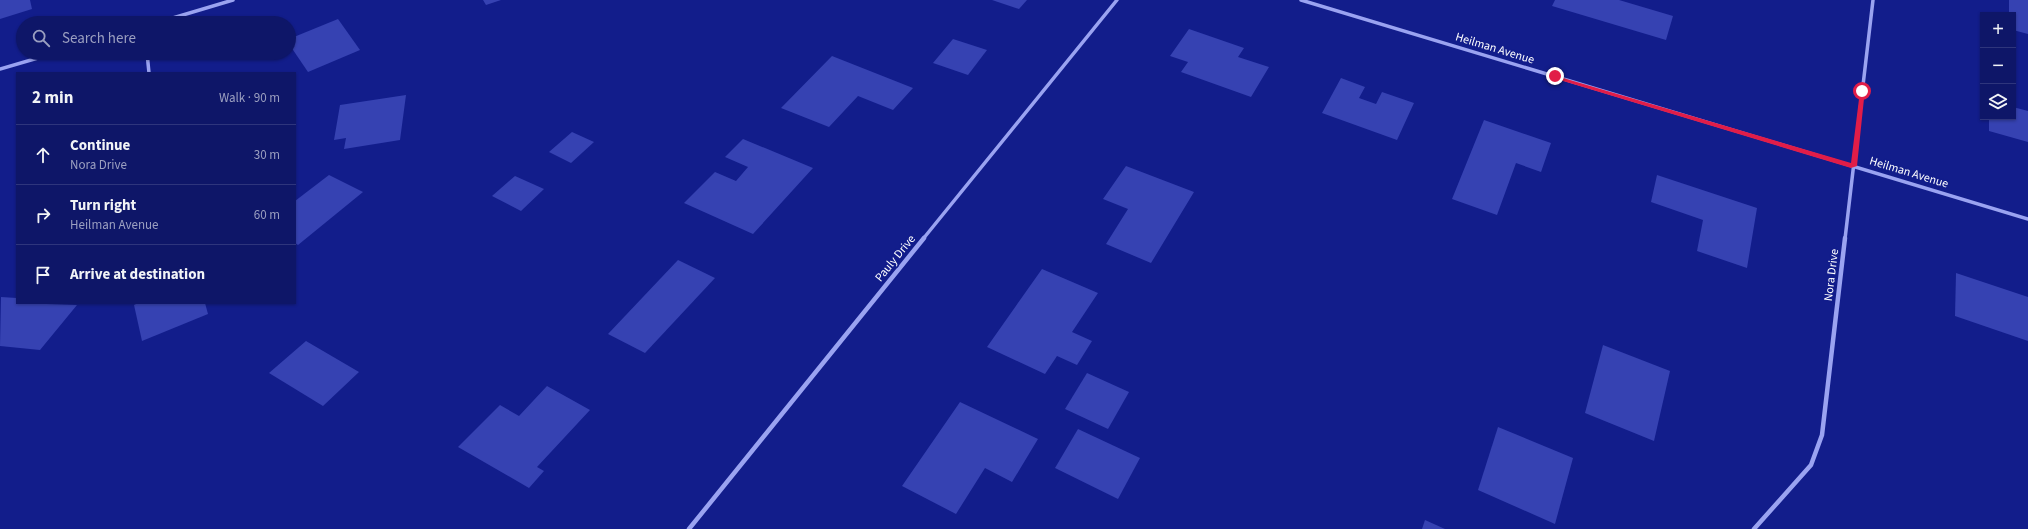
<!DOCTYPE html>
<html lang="en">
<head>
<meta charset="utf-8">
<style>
  body { margin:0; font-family:"Source Sans 3",sans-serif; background:#171f6e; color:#f1f3f6 }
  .controls { position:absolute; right:12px; top:12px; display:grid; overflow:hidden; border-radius:0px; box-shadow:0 1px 3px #0004 }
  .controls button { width:36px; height:36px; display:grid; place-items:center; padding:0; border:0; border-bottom:1px solid #2e357c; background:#0e1668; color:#f1f3f6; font:20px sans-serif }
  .stop { position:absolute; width:12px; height:12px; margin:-9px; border:3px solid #e11d48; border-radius:50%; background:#fff }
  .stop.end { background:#e11d48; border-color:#fff; box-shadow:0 1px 4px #0008 }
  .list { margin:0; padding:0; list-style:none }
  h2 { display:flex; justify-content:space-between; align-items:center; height:52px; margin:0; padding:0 16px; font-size:17px }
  h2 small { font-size:13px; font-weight:400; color:#9b9fc0 }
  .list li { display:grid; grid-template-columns:26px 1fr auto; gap:12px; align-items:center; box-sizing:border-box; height:60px; padding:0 16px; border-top:1px solid #2e357c }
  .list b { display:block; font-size:15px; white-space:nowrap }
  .list p { margin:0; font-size:13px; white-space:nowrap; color:#9b9fc0 }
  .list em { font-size:13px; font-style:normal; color:#9b9fc0 }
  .icon { flex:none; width:22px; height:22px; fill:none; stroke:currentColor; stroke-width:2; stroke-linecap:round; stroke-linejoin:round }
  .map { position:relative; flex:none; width:2028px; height:529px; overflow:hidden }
  .search { position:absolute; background:#0e1668; box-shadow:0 1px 3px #0004; left:16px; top:16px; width:280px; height:44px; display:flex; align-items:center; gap:10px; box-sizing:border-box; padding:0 14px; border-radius:22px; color:#9b9fc0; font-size:15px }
  .panel { position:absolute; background:#0e1668; box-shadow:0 1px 3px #0004; left:16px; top:72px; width:280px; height:232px; border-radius:0px }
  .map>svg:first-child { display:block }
  .building { fill:#3642b2 }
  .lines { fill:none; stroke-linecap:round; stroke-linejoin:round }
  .minor-far1 { stroke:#9aa3f1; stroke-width:3.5 }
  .minor { stroke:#9aa3f1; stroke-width:4.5 }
  .route { fill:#e11d48 }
  .labels { text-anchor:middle; stroke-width:3.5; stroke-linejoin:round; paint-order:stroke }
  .street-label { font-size:12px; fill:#fff; stroke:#121d8b }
</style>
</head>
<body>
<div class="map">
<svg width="2028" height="529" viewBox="0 0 2028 529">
  <rect width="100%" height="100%" fill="#121d8b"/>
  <g class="building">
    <polygon points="0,0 30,0 32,9 0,19"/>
    <polygon points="483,0 501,0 486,5"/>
    <polygon points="992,0 1027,0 1019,9"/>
    <polygon points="1555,0 1619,0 1673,16 1666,40 1552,6"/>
    <polygon points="2009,0 2028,0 2028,34 2013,30 2013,15 2009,15"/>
    <polygon points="338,19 360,50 308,72 289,44 289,39"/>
    <polygon points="1189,29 1244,48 1238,57 1269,67 1251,97 1181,72 1188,62 1170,56"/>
    <polygon points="953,39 987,50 968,75 933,63"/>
    <polygon points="832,56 913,88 893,110 858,96 829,127 781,108"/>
    <polygon points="1341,78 1365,87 1359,98 1376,104 1382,92 1414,103 1397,140 1322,113"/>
    <polygon points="406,95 400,140 344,149 346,138 334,140 340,105"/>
    <polygon points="2013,107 2028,111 2028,142 1989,131 1989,117 2013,117"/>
    <polygon points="1484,120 1551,143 1541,172 1516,163 1497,215 1452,199"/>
    <polygon points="572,132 594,142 571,163 549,152"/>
    <polygon points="743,139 813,168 753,234 684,203 715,172 736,181 748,167 725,157"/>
    <polygon points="1126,166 1194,192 1151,263 1106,244 1128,209 1103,199"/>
    <polygon points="329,175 363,192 298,245 295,243 295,201"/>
    <polygon points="1657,175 1757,208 1747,268 1697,251 1703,220 1651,202"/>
    <polygon points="515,176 544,189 521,211 492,196"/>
    <polygon points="678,260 715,278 645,353 608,334"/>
    <polygon points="1042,269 1098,293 1072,332 1092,341 1077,365 1057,356 1045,374 987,347"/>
    <polygon points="1956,273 2028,297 2028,341 1955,316"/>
    <polygon points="1,297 17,298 17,303 77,305 40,350 0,346"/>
    <polygon points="138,303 205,303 208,314 142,341 134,305"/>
    <polygon points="306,341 359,372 323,406 269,373"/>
    <polygon points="1603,345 1670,371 1654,441 1585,413"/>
    <polygon points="1087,373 1129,392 1108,429 1065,409"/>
    <polygon points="547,386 590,410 537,467 544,471 529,488 458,447 500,405 519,416"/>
    <polygon points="960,402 1038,439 1012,482 985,468 956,514 902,486"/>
    <polygon points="1498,427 1573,458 1555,524 1478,490"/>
    <polygon points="1078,429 1140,458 1118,499 1055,468"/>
    <polygon points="1425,520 1445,529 1422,529"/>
  </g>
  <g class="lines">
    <g class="minor-far1">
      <polyline points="1301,0 2028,219"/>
      <polyline points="156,23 233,0"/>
      <polyline points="147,53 149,73"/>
      <polyline points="0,69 55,53"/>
      <polyline points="923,239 1117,0"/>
      <polyline points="1845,239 1873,0"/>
    </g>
    <g class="minor">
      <polyline points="689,529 924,238"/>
      <polyline points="1754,529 1811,465 1822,435 1845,238"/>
    </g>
  </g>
  <polygon class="route" points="1553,75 1851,163 1860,91 1865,89 1857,166 1851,168 1553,78"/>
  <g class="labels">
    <g class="street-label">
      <text transform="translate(1495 48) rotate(17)" y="4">Heilman Avenue</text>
      <text transform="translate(1909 172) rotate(17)" y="4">Heilman Avenue</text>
      <text transform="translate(895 258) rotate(-51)" y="4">Pauly Drive</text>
      <text transform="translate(1831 275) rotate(-83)" y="4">Nora Drive</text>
    </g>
  </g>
</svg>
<div class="controls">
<button>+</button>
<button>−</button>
<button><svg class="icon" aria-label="layers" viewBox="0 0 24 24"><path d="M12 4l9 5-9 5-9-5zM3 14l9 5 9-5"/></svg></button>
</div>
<div class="stop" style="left:1862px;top:91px"></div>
<div class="stop end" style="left:1555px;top:76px"></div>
<div class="search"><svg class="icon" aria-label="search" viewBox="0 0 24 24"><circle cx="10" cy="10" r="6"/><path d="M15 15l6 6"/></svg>Search here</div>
<section class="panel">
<h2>2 min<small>Walk · 90 m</small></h2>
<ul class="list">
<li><svg class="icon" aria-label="ahead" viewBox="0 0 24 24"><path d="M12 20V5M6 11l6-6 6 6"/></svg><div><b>Continue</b><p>Nora Drive</p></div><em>30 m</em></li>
<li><svg class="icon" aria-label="right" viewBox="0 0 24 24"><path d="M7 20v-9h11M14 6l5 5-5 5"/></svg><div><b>Turn right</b><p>Heilman Avenue</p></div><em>60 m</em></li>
<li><svg class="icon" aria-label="arrive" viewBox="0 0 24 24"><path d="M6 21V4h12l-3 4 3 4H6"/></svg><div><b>Arrive at destination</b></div></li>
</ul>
</section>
</div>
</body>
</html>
